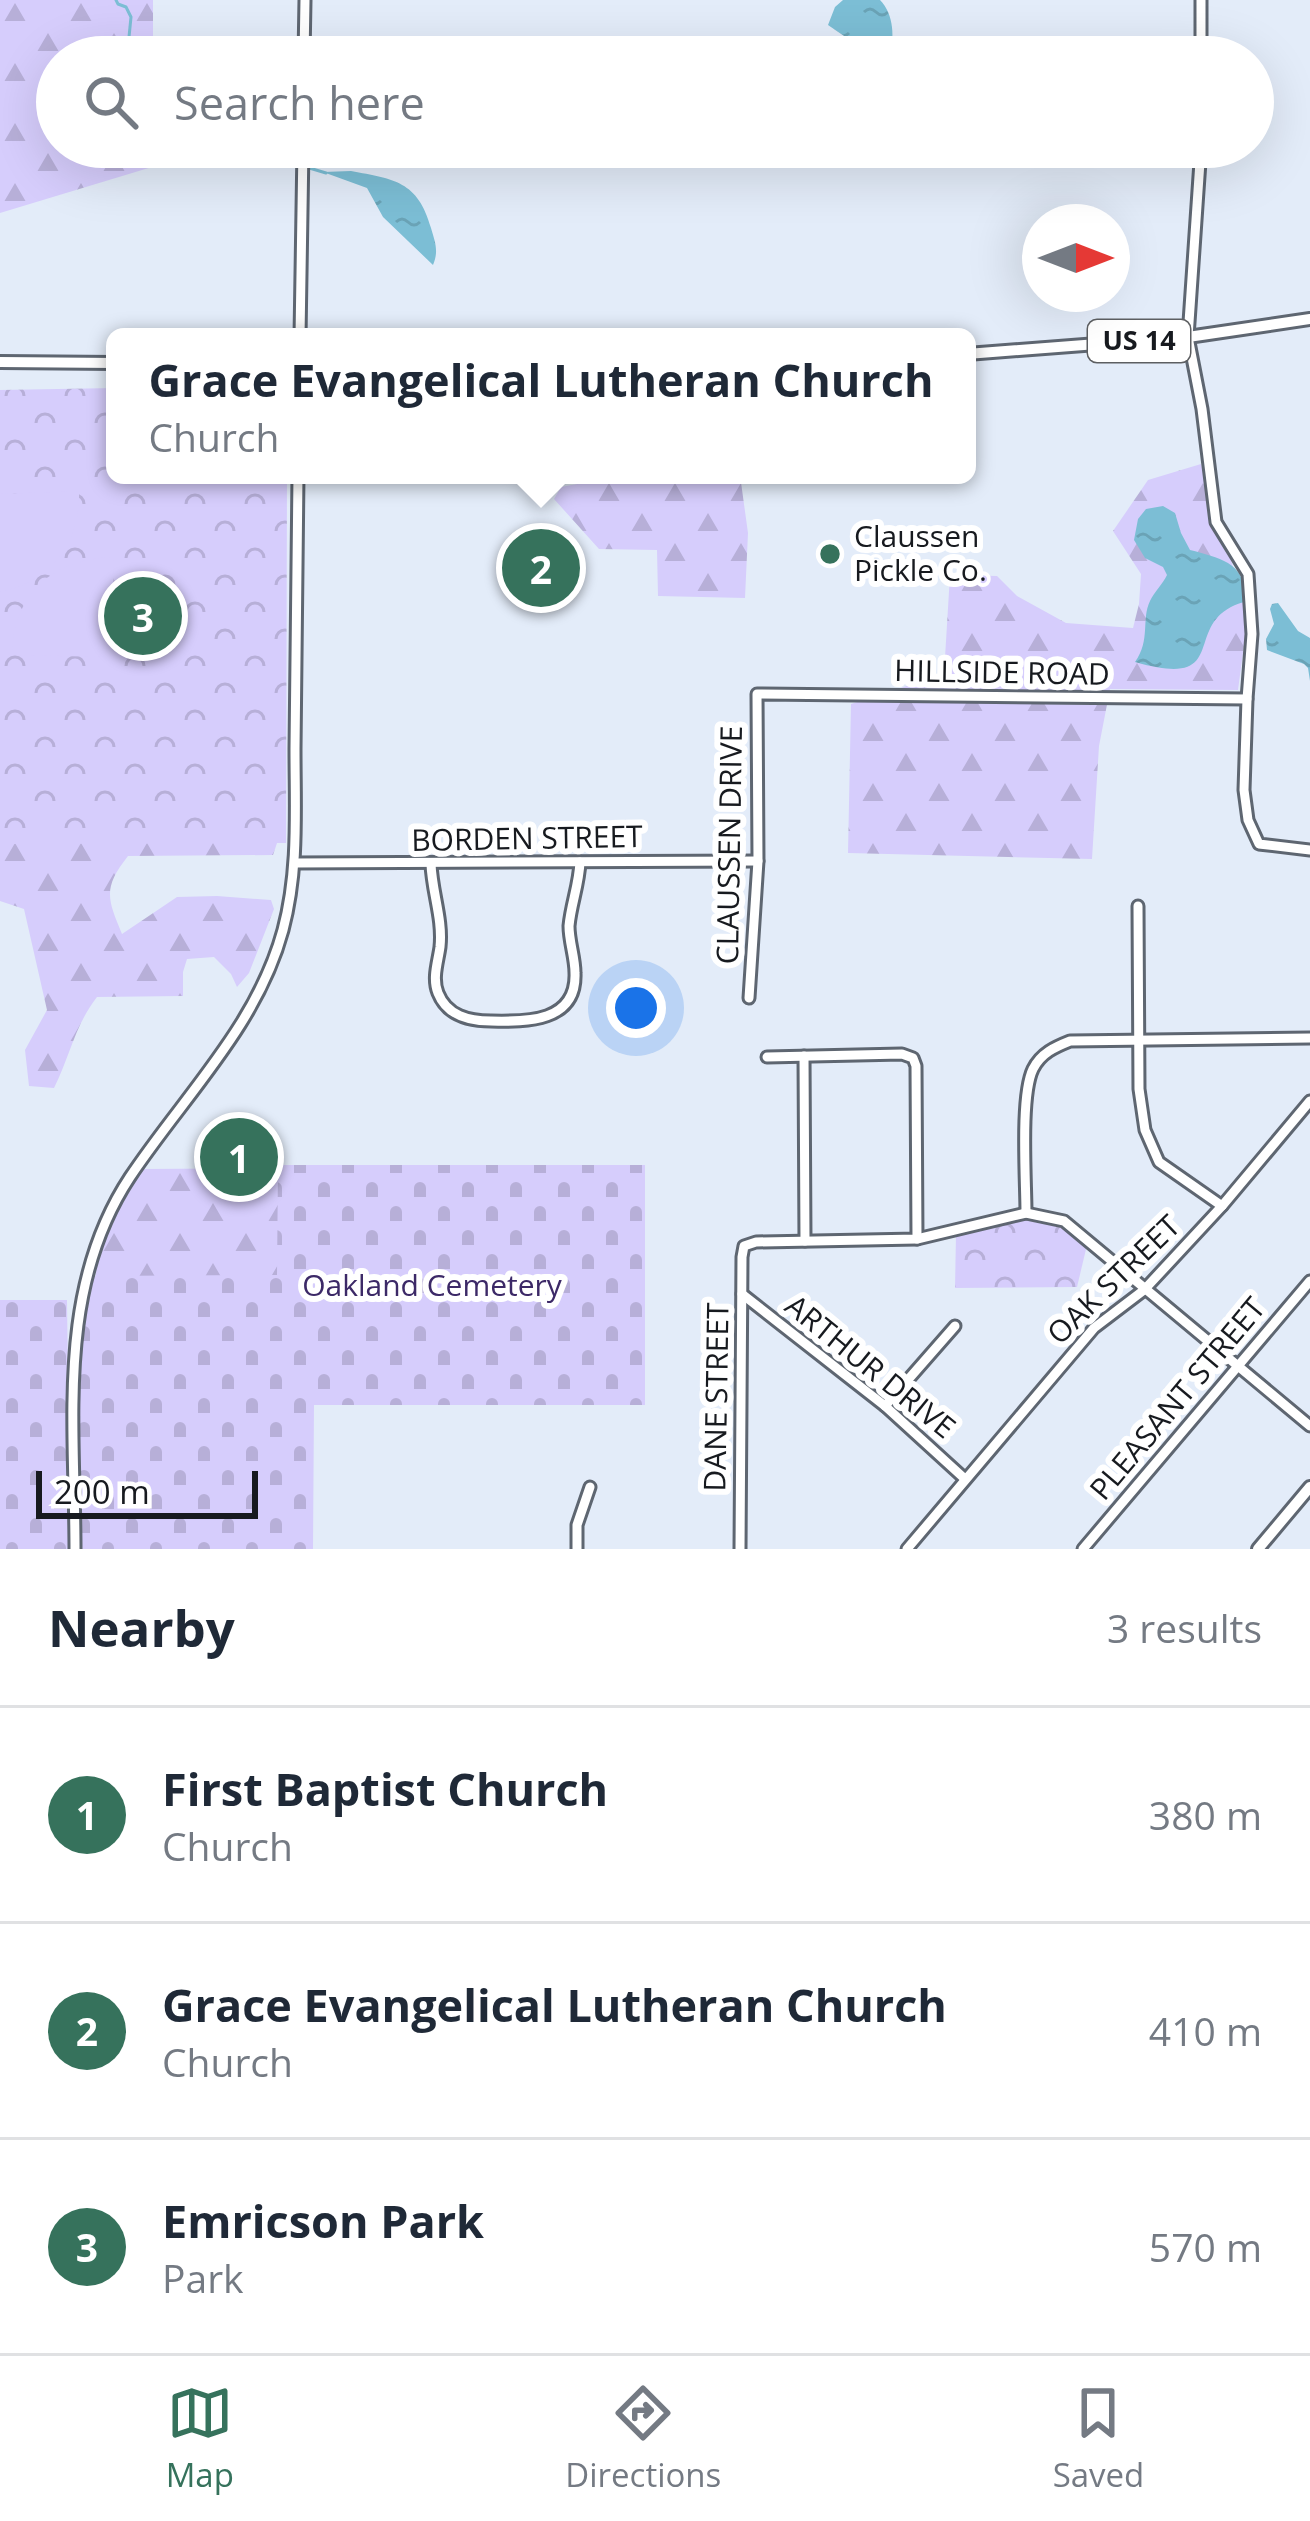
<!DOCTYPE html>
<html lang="en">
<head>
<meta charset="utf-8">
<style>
  body { margin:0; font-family:"Open Sans",sans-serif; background:#f2f2f3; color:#1f2937 }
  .compass { position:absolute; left:1022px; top:204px; width:108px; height:108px; border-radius:50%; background:#fff; box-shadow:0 12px 48px #0002; rotate:90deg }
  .scale { position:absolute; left:36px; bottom:30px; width:222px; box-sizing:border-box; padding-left:12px; border:6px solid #171a1f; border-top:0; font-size:33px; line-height:42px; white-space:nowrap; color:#171a1f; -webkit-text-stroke:9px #fff; paint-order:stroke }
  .you { position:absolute; left:636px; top:1008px; width:42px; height:42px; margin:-30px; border:9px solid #fff; border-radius:50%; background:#1a73e8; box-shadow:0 0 0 18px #1a73e833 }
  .badge { display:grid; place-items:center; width:78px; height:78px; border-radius:50%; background:#36725c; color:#fff; font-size:39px; font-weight:700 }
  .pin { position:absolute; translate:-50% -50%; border:6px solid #fff; box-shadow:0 3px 12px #0006 }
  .popup { position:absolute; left:106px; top:328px; width:870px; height:156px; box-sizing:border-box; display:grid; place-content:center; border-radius:18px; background:#fff; filter:drop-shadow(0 3px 9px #0005); font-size:39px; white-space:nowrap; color:#747a83 }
  .popup b { font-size:45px; color:#1f2937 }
  .popup::after { content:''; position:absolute; left:50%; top:100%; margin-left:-24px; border:24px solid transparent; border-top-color:#fff }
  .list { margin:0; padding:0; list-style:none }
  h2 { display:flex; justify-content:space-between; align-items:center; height:156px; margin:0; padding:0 48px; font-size:51px }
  h2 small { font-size:39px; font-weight:400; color:#747a83 }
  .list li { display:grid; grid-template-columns:78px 1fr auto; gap:36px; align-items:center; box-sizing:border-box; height:216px; padding:0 48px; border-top:3px solid #e0e1e3 }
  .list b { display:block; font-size:45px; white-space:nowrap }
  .list p { margin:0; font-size:39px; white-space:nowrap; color:#747a83 }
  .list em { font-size:39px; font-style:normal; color:#747a83 }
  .icon { flex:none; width:66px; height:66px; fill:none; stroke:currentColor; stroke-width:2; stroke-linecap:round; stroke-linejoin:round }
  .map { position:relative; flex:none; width:1310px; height:1549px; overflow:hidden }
  .search { position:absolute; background:#fff; box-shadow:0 12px 48px #0002; left:36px; right:36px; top:36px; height:132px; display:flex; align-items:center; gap:30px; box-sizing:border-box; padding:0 42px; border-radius:66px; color:#747a83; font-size:45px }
  .sheet { height:804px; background:#fff }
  nav { display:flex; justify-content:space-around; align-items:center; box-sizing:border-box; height:168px; border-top:3px solid #e0e1e3; background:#fff; font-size:33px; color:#747a83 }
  nav a { display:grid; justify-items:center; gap:6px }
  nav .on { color:#36725c }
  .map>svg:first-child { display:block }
  .forest { fill:url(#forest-firs) }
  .cemetery { fill:url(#cemetery-stones) }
  .park { fill:url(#park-crowns) }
  .garden { fill:#d6cdfc }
  .water { fill:url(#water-ripples) }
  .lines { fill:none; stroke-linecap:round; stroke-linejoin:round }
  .stream { stroke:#7cbed5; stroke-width:3 }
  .minor-casing { stroke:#5e6671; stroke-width:15 }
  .major-casing { stroke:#5e6671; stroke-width:16 }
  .minor { stroke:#fff; stroke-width:9 }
  .major { stroke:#fff; stroke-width:10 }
  .poi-dot { fill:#36725c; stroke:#fff; stroke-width:4.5 }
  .labels { text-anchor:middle; stroke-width:12; stroke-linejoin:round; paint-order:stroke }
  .shield { fill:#fff; stroke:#5d5f62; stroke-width:3 }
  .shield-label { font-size:27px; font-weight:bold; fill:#171a1f }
  .poi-label { font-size:30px; fill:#171a1f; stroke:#fff; text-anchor:start }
  .street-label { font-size:30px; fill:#171a1f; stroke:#fff }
  .park-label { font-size:30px; fill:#3c2967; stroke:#fff }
</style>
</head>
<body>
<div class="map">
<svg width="1310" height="1549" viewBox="0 0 1310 1549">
  <defs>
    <pattern id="forest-firs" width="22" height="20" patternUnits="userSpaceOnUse" patternTransform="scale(3)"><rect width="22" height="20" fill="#d6cdfc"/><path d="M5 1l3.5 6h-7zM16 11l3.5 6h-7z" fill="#b7afd8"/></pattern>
    <pattern id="cemetery-stones" width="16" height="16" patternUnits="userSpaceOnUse" patternTransform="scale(3)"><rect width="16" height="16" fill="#d6cdfc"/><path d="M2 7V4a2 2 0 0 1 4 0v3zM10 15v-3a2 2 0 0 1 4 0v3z" fill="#b7afd8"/></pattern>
    <pattern id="park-crowns" width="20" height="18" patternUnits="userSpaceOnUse" patternTransform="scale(3)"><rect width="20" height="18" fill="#d6cdfc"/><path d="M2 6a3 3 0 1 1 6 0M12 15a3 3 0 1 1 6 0" fill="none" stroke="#b7afd8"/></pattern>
    <pattern id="water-ripples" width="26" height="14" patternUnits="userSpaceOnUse" patternTransform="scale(3)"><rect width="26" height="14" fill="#7cbed5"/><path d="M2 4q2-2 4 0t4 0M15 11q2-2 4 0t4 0" fill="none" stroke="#6aa3b6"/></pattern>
  </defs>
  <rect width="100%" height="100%" fill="#e3ecf9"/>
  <g class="forest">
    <polygon points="0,0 153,0 153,57 57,57 57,147 152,147 152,167 0,213"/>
    <polygon points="1201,464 1248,615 1238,690 1110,689 1099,746 1092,859 848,853 851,704 944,674 950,575 997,576 1017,596 1066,623 1133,628 1139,604 1141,574 1113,531 1148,480"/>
    <polygon points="595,475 740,475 748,533 745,598 658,596 657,550 599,549 554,499 561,487 588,482"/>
    <path d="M0,822L280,834L273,855L128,856C103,888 107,898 122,934L177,897L217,896L271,900L274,909L249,973L237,987L231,974L214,957L187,959L183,972V996L97,997C75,1025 70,1056 54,1088L29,1086L25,1050L47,1010L24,909L0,901Z"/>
    <path d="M295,1168L296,1299L95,1289C94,1245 121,1206 143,1169Z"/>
  </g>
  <g class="cemetery">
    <polygon points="278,1165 645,1165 645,1405 314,1405 313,1549 78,1549 76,1370 91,1276 277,1275"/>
    <polygon points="0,1300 67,1300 70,1549 0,1549"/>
  </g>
  <g class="park">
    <polygon points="115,388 115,475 287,475 286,843 0,844 0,390"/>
    <path d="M1020,1219C1053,1219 1062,1225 1087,1245L1077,1287L955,1288L956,1235Z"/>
  </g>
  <g class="garden">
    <path d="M79,491C81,542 51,582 0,592V494Z"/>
    <path d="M114,557L112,650L107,657L12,655C13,592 54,559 114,557Z"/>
  </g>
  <g class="water">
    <path d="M843,0H880C894,14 895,39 889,57H866L854,48L847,38L828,25L835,7Z"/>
    <path d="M351,171C394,179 418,181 431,228C435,242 439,251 433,265L383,217L367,188L323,172Z"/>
    <path d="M1163,506L1175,513L1181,533L1190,550C1221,558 1249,564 1244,602C1177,621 1236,691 1135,662C1151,640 1141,619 1150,601C1154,592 1163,584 1167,575L1163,567L1145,558L1134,540L1138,519L1146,509Z"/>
    <polygon points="1278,603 1298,631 1310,638 1310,681 1308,668 1304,664 1267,650 1266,639 1274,624 1270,609 1272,604"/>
  </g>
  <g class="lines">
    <g class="stream">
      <polyline points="116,0 118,4 126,7 131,17 127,57"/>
      <path d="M200,147L203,162C227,162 225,150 240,147"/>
      <polyline points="243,147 252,150 262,149 297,164"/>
      <polyline points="306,167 326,173"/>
    </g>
    <g class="minor-casing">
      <g id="minor">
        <polyline points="1201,0 1201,57"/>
        <polyline points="304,57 305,0"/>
        <polyline points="300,337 303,147"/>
        <polyline points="1188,337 1202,409 1216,522 1248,574 1252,634 1247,699 1244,790 1248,820 1259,844 1310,850"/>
        <polyline points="1188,337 1201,147"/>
        <polyline points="295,863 758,861"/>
        <path d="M431,864C432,892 443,919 440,947C438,962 432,978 438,993C447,1016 469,1021 491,1021C527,1022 577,1022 575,973C575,957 569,942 569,926C571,904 579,885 580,862"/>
        <polyline points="1138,906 1139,1089 1145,1130 1159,1162 1222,1206"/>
        <polyline points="749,998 758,861 757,694 1247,699"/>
        <polyline points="804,1056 805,1241"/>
        <polyline points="767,1057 902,1054 913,1058 916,1066 917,1239"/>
        <path d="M1026,1213C1026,1180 1020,1096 1033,1069C1041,1053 1055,1047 1070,1041L1310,1038"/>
        <polyline points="742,1294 885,1406 965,1479"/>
        <polyline points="885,1406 955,1326"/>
        <path d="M75,1549C75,1422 56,1289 130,1177C184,1096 257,1026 283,930C299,870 295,810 295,749C296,657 297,566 298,475"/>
        <polyline points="577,1549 577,1525 590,1487"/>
        <polyline points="740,1549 742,1257 744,1246 756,1242 917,1239 1026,1213 1064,1221 1310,1426"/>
        <polyline points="907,1549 1094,1328 1144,1290 1222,1206 1310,1101"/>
        <polyline points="1083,1549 1310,1281"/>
      </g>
    </g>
    <g class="major-casing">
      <g id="major">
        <polyline points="967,354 1188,337 1310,319"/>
        <polyline points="0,362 115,363"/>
        <polyline points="1258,1549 1310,1487"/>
      </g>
    </g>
    <use href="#minor" class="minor"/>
    <use href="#major" class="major"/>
  </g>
  <circle class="poi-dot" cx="830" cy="554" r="12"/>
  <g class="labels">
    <rect class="shield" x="1088" y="320" width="102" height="42" rx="9"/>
    <g class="shield-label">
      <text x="1139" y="350">US 14</text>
    </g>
    <g class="poi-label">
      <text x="854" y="547">Claussen<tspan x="854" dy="34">Pickle Co.</tspan></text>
    </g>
    <g class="street-label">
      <text transform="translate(1002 673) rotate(1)" y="10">HILLSIDE ROAD</text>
      <text transform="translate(527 839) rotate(-1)" y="10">BORDEN STREET</text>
      <text transform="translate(730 845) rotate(-89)" y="10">CLAUSSEN DRIVE</text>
      <text transform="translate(1114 1280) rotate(-44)" y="10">OAK STREET</text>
      <text transform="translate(870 1367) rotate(39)" y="10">ARTHUR DRIVE</text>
      <text transform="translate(717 1397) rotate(-89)" y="10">DANE STREET</text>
      <text transform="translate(1178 1399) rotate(-50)" y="10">PLEASANT STREET</text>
    </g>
    <g class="park-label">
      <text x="432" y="1296">Oakland Cemetery</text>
    </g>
  </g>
</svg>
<svg class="compass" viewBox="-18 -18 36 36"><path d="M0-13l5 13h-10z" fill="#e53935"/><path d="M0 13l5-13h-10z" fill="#747a83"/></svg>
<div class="scale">200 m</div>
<div class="you"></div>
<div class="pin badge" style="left:239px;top:1157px">1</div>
<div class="pin badge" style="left:541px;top:568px">2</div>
<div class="popup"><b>Grace Evangelical Lutheran Church</b>Church</div>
<div class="pin badge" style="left:143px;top:616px">3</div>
<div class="search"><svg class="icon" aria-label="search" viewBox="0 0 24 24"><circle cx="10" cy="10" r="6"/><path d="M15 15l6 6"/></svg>Search here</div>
</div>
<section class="sheet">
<h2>Nearby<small>3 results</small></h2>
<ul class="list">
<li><span class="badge">1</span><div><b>First Baptist Church</b><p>Church</p></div><em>380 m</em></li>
<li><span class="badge">2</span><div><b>Grace Evangelical Lutheran Church</b><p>Church</p></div><em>410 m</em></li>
<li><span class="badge">3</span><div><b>Emricson Park</b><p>Park</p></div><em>570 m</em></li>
</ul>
</section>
<nav>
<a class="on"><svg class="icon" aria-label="map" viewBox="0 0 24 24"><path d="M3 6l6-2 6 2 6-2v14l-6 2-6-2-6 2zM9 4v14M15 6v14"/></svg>Map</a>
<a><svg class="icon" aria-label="directions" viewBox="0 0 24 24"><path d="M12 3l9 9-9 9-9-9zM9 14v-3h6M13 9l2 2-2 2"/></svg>Directions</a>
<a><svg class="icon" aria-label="saved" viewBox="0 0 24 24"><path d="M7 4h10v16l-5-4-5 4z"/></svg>Saved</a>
</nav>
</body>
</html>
